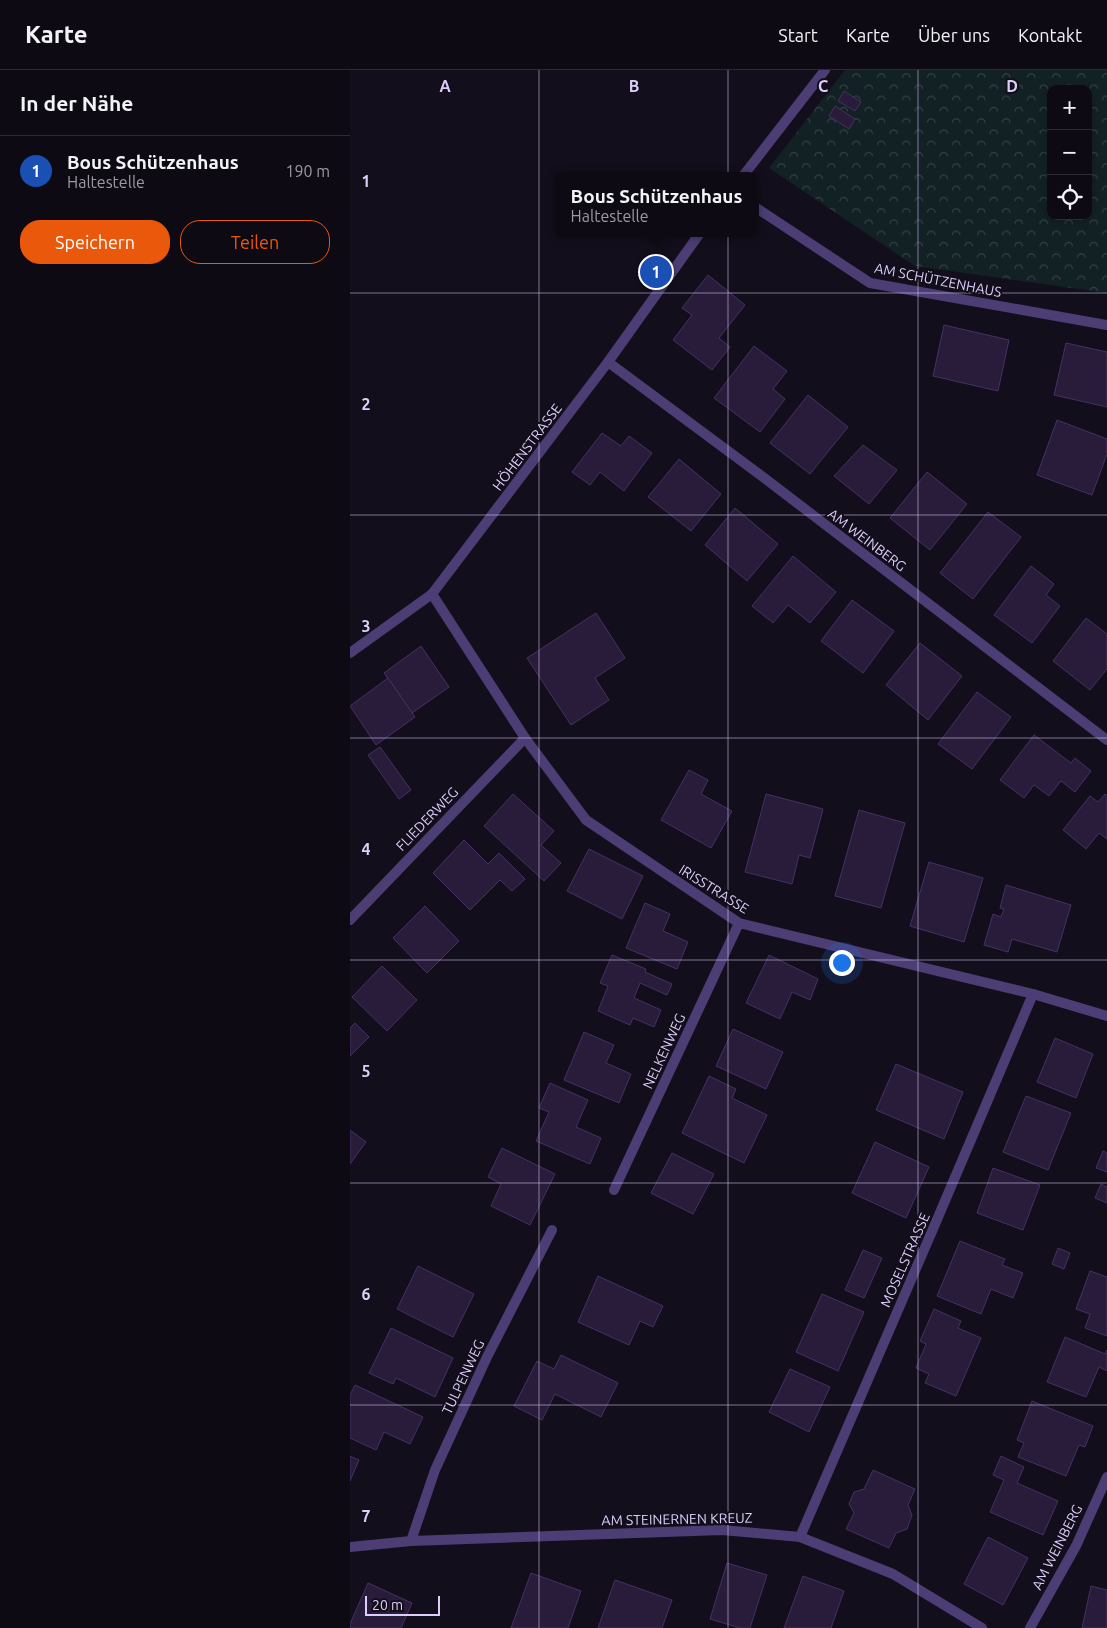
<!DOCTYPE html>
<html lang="de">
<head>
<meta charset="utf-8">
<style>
  body { margin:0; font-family:Ubuntu,sans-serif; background:#1c1822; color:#f1f3f6 }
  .controls { position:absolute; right:15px; top:15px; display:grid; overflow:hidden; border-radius:10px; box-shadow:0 2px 8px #0003 }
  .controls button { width:45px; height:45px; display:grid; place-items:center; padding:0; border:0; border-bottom:1px solid #2e2b34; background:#0e0a14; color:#f1f3f6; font:25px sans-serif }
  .scale { position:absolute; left:15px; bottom:12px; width:75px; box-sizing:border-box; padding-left:5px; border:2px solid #dccef9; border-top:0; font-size:14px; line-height:18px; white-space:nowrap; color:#dccef9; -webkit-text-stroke:4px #130e1b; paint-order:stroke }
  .you { position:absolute; left:491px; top:892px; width:18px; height:18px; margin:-12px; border:4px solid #fff; border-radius:50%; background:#1a73e8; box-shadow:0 0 0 8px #1a73e833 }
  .badge { display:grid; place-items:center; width:32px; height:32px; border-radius:50%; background:#ea580c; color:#fff; font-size:16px; font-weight:700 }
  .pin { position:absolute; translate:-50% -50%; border:2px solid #fff; box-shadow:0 1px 5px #0006 }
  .popup { position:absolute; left:204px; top:102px; width:205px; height:65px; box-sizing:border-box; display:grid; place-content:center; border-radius:10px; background:#0e0a14; filter:drop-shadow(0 1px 4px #0005); font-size:16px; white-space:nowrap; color:#9b9aa0 }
  .popup b { font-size:19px; color:#f1f3f6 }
  .popup::after { content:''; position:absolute; left:50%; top:100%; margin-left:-10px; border:10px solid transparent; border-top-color:#0e0a14 }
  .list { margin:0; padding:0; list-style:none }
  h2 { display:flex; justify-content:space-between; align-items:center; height:65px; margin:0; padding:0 20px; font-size:21px }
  h2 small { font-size:16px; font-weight:400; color:#9b9aa0 }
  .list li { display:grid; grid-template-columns:32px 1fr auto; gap:15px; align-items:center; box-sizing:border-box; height:70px; padding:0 20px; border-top:1px solid #2e2b34 }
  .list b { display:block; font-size:19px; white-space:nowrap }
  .list p { margin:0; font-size:16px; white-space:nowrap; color:#9b9aa0 }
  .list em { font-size:16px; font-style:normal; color:#9b9aa0 }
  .actions { display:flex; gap:10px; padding:15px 20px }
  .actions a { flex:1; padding:11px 0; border:1px solid #ea580c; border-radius:20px; text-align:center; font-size:18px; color:#ea580c }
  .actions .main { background:#ea580c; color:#fff }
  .icon { flex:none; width:28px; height:28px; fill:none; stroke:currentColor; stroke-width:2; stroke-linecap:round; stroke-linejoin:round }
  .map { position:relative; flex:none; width:757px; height:1558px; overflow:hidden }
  header { display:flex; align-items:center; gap:30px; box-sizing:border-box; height:70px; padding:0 25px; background:#0e0a14; border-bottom:1px solid #2e2b34 }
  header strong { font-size:24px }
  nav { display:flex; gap:28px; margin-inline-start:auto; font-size:18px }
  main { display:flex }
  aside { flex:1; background:#0e0a14 }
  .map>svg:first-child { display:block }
  .forest { fill:url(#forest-crowns); fill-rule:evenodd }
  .building { fill:#281c3a; stroke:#453163 }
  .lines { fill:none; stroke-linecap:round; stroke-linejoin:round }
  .street { stroke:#4c3e75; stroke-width:10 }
  .grid { fill:none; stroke:#dccef9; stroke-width:1; stroke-opacity:0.55 }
  .labels { text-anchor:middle; stroke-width:4; stroke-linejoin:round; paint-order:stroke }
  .street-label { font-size:14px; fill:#dccef9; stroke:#130e1b }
  .grid-label { font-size:16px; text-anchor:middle; font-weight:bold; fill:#dccef9; stroke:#130e1b; stroke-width:4; stroke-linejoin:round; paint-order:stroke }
</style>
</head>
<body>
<header>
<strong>Karte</strong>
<nav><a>Start</a><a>Karte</a><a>Über uns</a><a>Kontakt</a></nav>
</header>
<main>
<aside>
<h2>In der Nähe<small></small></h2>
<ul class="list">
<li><span class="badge" style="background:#1a4fb4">1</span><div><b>Bous Schützenhaus</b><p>Haltestelle</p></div><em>190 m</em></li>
</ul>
<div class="actions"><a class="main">Speichern</a><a>Teilen</a></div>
</aside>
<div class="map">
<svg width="757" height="1558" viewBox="0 0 757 1558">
  <defs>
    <pattern id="forest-crowns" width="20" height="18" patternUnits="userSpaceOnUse" patternTransform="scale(1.25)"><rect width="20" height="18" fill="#122124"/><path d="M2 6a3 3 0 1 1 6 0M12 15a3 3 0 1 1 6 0" fill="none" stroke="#344045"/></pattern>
  </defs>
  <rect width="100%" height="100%" fill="#130e1b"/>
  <path class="forest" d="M495,0H757V223L565,196L419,98ZM701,19H738V146H701Z"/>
  <g class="building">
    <polygon points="494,21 511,32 505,41 488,31"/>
    <polygon points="485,36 505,49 499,59 479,46"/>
    <polygon points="358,205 395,235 369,268 380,277 362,300 323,270 342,245 332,238"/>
    <polygon points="594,255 659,270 648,321 583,306"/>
    <polygon points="716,273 757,282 757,337 704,325"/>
    <polygon points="404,276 437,301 423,319 435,329 410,362 364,328"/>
    <polygon points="458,325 498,357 460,404 420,373"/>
    <polygon points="707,350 757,369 757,384 742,425 687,405"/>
    <polygon points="252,363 271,376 279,366 302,383 274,421 250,402 240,415 222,402"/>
    <polygon points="513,375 547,400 519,434 484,406"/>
    <polygon points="329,389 371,424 341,461 298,427"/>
    <polygon points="577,402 617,434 580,480 540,448"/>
    <polygon points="385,438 428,474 397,511 355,475"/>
    <polygon points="638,442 671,467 623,529 590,503"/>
    <polygon points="443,486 486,522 460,553 438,535 423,553 402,536"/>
    <polygon points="681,496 704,514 696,525 710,536 682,573 644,545"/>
    <polygon points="502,530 544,561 513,603 471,571"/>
    <polygon points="246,543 275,588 245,608 259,630 221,655 177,588"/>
    <polygon points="736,548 757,564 757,599 740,620 703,591"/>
    <polygon points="570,573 612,606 578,650 536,615"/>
    <polygon points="71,576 99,617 62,643 34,603"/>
    <polygon points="38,608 65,647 26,675 0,636"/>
    <polygon points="627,622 661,647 622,699 588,674"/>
    <polygon points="684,665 721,693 725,688 741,701 725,722 711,711 699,726 684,715 674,728 650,710"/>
    <polygon points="30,677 61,720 49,729 18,685"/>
    <polygon points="339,700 358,710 351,724 382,741 361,778 311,750"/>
    <polygon points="163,724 204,761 191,775 211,793 194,811 134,756"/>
    <polygon points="416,724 473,739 460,788 449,785 442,814 395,802"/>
    <polygon points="755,724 757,726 757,769 749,763 736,779 713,760 740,726 748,732"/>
    <polygon points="509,740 555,753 531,838 485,826"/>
    <polygon points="114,770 138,794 149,783 175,809 162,821 150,810 120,840 83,803"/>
    <polygon points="239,779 293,806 272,849 217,821"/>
    <polygon points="579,792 633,808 614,872 560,856"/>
    <polygon points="656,815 721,835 707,882 662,869 658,882 634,875 643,844 651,847 654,839 650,838"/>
    <polygon points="295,833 320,844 313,861 338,872 327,899 276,878"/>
    <polygon points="75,836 109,871 77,903 43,868"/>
    <polygon points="262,885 296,899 295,902 322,914 317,925 290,913 284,928 311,940 304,957 283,948 280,955 248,941 258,916 250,913"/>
    <polygon points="419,885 468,909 460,930 442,922 430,949 396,933"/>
    <polygon points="32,896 67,930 37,961 2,927"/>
    <polygon points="5,953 19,967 0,986 0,958"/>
    <polygon points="383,959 433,982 416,1019 366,996"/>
    <polygon points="234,962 264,975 256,993 281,1004 269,1033 214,1010"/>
    <polygon points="705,968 743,984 726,1028 687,1012"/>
    <polygon points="546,994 613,1022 594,1069 526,1040"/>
    <polygon points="359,1006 386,1019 382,1028 417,1045 394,1093 332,1063"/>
    <polygon points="200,1013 238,1030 226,1057 251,1068 240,1094 186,1071 199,1042 189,1038"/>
    <polygon points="676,1026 721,1043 698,1100 653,1082"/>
    <polygon points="0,1060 16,1072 0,1094"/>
    <polygon points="525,1072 579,1097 556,1148 502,1123"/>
    <polygon points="152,1078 205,1104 180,1155 141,1136 151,1114 138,1107"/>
    <polygon points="753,1081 757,1083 757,1102 746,1098"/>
    <polygon points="322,1083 364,1104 343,1144 301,1123"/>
    <polygon points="643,1098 690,1115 673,1160 627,1143"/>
    <polygon points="751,1114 757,1117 757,1133 745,1128"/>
    <polygon points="610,1171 655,1189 652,1195 673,1203 663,1228 641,1219 631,1244 587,1226"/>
    <polygon points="708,1178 720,1183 714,1199 702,1194"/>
    <polygon points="513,1180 532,1188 514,1228 495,1220"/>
    <polygon points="68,1196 124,1224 103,1267 47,1239"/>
    <polygon points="740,1201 757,1207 757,1266 735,1258 740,1244 726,1239"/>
    <polygon points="248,1206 313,1236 303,1257 290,1251 279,1275 228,1252"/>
    <polygon points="472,1224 514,1242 488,1301 446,1282"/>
    <polygon points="584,1239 611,1251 608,1258 631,1268 606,1326 575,1313 579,1304 566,1298 576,1274 570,1271"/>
    <polygon points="41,1258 103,1288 85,1327 46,1308 43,1314 19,1303"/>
    <polygon points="715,1267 755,1284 757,1280 757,1301 749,1297 736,1327 697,1312"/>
    <polygon points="211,1285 268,1313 251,1347 205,1324 192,1350 164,1336 187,1291 204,1299"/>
    <polygon points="440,1299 480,1317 459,1362 419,1342"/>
    <polygon points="5,1315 73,1347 60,1374 34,1362 26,1380 0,1368 0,1325"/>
    <polygon points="682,1331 743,1356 735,1377 729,1375 716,1406 668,1387 674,1373 667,1370"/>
    <polygon points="0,1386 9,1390 0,1411"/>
    <polygon points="651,1386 674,1397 667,1413 708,1431 693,1465 640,1442 654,1410 643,1405"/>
    <polygon points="523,1400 565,1419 558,1435 562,1445 557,1459 546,1463 539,1478 496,1459 504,1443 499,1434 504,1422 514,1419"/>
    <polygon points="638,1467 678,1488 653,1535 614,1514"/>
    <polygon points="377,1493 417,1505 400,1558 390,1558 360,1549"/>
    <polygon points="181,1503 231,1521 218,1558 161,1558"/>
    <polygon points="453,1506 494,1521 481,1558 434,1558"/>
    <polygon points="265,1510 322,1530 312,1558 248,1558"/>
    <polygon points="18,1513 62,1533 51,1558 0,1558 0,1554"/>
    <polygon points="741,1516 757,1520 757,1558 732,1558"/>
  </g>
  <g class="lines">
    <g class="street">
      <polyline points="393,106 475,0"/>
      <polyline points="405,137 520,213 757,255"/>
      <polyline points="258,292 413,407 757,670"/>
      <polyline points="82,524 175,668 236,750 389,853 683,924 757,946"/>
      <polyline points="0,583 82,524 258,292 350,163"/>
      <polyline points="0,850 175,668"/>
      <polyline points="264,1120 389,853"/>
      <polyline points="450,1467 583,1159 683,924"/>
      <polyline points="61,1471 85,1400 137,1287 202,1160"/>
      <polyline points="0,1477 61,1471 372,1460 450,1467 543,1504 632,1558"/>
      <polyline points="680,1558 726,1476 757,1407"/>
    </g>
  </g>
  <path class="grid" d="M189,0V1558M378,0V1558M568,0V1558M0,223H757M0,445H757M0,668H757M0,890H757M0,1113H757M0,1335H757"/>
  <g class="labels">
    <g class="street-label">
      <text transform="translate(588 210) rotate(11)" y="5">AM SCHÜTZENHAUS</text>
      <text transform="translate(177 377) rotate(-53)" y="5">HÖHENSTRASSE</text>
      <text transform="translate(517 470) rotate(37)" y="5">AM WEINBERG</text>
      <text transform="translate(77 749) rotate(-46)" y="5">FLIEDERWEG</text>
      <text transform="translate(364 819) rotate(32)" y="5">IRISSTRASSE</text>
      <text transform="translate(314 981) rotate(-65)" y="5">NELKENWEG</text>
      <text transform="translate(555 1190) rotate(-66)" y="5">MOSELSTRASSE</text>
      <text transform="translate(113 1307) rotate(-65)" y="5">TULPENWEG</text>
      <text transform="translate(327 1449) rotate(-1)" y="5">AM STEINERNEN KREUZ</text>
      <text transform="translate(707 1477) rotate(-63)" y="5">AM WEINBERG</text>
    </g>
  </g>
  <g class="grid-label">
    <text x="95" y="22">A</text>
    <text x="284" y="22">B</text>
    <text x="473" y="22">C</text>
    <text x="662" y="22">D</text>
    <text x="16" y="117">1</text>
    <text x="16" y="340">2</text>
    <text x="16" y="562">3</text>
    <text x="16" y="785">4</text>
    <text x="16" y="1007">5</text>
    <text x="16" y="1230">6</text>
    <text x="16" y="1452">7</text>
  </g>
</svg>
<div class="controls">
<button>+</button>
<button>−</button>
<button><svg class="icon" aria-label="locate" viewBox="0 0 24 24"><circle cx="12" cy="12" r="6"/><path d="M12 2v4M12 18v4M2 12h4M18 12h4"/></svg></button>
</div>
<div class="scale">20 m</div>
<div class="you"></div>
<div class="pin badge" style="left:306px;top:202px;background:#1a4fb4">1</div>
<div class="popup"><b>Bous Schützenhaus</b>Haltestelle</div>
</div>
</main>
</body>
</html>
